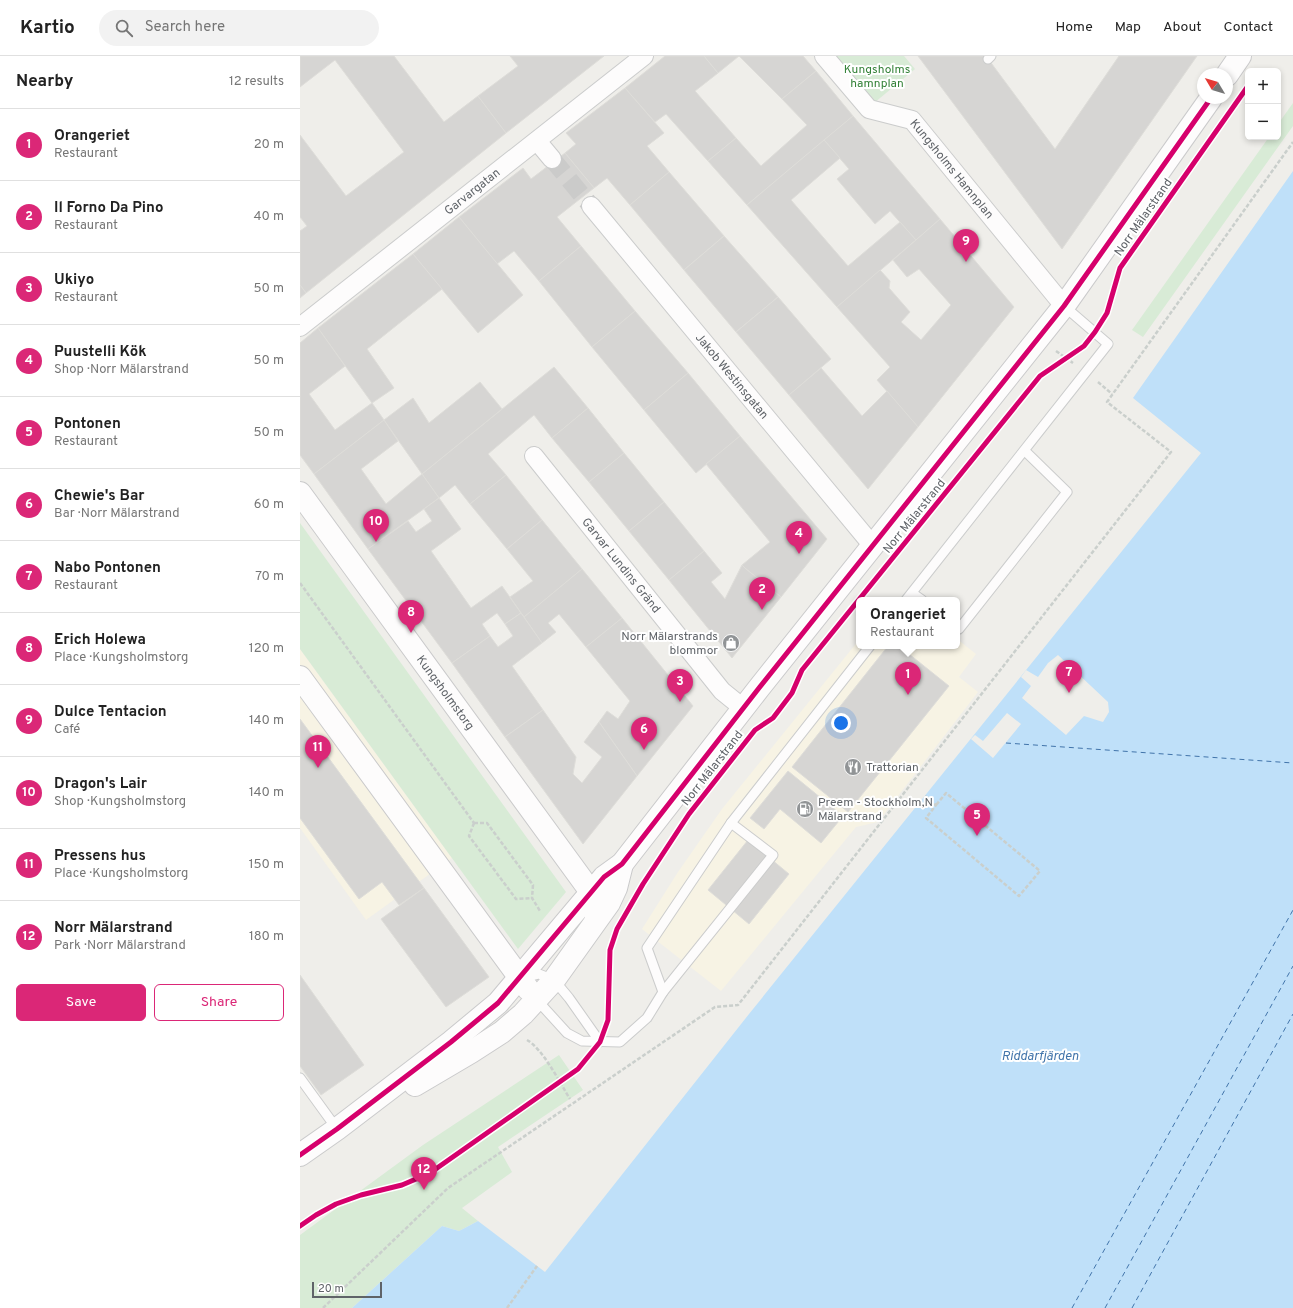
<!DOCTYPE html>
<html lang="en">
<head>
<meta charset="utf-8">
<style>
  body { margin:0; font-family:Overpass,sans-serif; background:#f2f2f2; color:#222 }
  .controls { position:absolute; right:12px; top:12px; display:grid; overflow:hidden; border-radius:6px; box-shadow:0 2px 6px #0003 }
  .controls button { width:36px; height:36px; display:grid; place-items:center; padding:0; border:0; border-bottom:1px solid #e0e0e0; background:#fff; color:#222; font:20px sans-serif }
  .compass { position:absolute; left:897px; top:12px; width:36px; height:36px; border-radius:50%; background:#fff; box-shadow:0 2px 6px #0003; rotate:308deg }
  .scale { position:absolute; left:12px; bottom:10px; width:70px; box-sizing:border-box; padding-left:4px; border:2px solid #5f6368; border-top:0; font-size:11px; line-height:14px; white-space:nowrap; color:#5f6368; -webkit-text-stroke:3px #fff; paint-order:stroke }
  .you { position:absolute; left:541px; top:667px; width:14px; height:14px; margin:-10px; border:3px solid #fff; border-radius:50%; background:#1a73e8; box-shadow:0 0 0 6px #1a73e833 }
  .badge { display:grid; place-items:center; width:26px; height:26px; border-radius:50%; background:#db2777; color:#fff; font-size:13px; font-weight:700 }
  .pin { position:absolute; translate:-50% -33px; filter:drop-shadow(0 1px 2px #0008) }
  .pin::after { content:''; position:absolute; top:21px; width:14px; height:12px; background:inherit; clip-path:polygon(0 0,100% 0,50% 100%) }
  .popup { position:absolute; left:556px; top:541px; width:104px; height:52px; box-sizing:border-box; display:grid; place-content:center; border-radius:6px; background:#fff; filter:drop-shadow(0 1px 3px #0005); font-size:13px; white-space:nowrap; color:#767676 }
  .popup b { font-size:15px; color:#222 }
  .popup::after { content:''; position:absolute; left:50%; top:100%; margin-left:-8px; border:8px solid transparent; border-top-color:#fff }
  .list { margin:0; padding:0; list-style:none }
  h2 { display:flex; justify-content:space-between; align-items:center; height:52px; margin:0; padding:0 16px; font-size:17px }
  h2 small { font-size:13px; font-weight:400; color:#767676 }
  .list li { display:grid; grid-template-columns:26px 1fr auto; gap:12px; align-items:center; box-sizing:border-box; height:72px; padding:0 16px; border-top:1px solid #e0e0e0 }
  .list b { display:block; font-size:15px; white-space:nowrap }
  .list p { margin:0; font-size:13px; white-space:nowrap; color:#767676 }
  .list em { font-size:13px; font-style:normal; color:#767676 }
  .actions { display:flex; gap:8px; padding:12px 16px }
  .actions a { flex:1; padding:9px 0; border:1px solid #db2777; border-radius:6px; text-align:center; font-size:14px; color:#db2777 }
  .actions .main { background:#db2777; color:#fff }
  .icon { flex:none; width:22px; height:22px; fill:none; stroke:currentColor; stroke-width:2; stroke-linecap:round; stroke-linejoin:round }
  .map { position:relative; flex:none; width:993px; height:1252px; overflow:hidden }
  header { display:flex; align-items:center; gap:24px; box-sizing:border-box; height:56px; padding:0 20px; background:#fff; border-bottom:1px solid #e0e0e0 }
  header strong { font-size:19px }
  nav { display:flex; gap:22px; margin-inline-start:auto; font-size:14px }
  .search { width:280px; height:36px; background:#f2f2f2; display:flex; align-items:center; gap:10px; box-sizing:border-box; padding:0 14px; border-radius:22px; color:#767676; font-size:15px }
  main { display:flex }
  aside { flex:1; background:#fff }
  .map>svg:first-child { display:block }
  .commercial { fill:#f7f3e4 }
  .green { fill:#d8ebd6 }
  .water { fill:#bfe0f9 }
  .pier { fill:#efeeea }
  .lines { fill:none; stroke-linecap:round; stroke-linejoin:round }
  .ferry { stroke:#4174aa; stroke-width:1; stroke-dasharray:5 4; stroke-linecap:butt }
  .building { fill:#d6d5d3; stroke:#deddd9 }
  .street-tunnel { stroke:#cbcbca; stroke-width:18; stroke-dasharray:18 9; stroke-linecap:butt }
  .lane-casing { stroke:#cbcccc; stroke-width:11 }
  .street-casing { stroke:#cbcccc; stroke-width:20 }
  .secondary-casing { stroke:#cacacb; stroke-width:24 }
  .path { stroke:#cacfcc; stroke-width:2.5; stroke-dasharray:4 2; stroke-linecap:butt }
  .lane { stroke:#fdfcfc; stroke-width:9 }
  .street { stroke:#fdfcfc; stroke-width:18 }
  .secondary { stroke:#fdfcfc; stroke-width:22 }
  .cycleway-casing { stroke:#fff; stroke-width:8 }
  .cycleway { stroke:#d6006c; stroke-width:5 }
  .labels { text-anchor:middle; stroke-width:4; stroke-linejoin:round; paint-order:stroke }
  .park-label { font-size:12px; fill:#348238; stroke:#fff }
  .street-label { font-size:12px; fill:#5f6368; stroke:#fff }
  .poi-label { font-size:12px; fill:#5f6368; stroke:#fff; text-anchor:start }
  .water-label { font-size:13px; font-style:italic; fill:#4174aa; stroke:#fff }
</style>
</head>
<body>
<header>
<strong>Kartio</strong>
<div class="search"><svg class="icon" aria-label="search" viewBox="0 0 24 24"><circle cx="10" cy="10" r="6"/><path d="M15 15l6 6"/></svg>Search here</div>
<nav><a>Home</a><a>Map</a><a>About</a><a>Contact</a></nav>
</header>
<main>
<aside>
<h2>Nearby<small>12 results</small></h2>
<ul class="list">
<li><span class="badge">1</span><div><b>Orangeriet</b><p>Restaurant</p></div><em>20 m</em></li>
<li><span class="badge">2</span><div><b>Il Forno Da Pino</b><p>Restaurant</p></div><em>40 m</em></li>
<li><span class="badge">3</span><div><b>Ukiyo</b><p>Restaurant</p></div><em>50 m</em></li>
<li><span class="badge">4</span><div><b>Puustelli Kök</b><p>Shop · Norr Mälarstrand</p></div><em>50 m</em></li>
<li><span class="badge">5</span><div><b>Pontonen</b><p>Restaurant</p></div><em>50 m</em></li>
<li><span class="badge">6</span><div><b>Chewie's Bar</b><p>Bar · Norr Mälarstrand</p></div><em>60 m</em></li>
<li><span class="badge">7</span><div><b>Nabo Pontonen</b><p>Restaurant</p></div><em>70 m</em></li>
<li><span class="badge">8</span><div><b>Erich Holewa</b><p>Place · Kungsholmstorg</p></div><em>120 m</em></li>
<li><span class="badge">9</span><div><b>Dulce Tentacion</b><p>Café</p></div><em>140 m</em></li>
<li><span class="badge">10</span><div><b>Dragon's Lair</b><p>Shop · Kungsholmstorg</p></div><em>140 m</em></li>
<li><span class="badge">11</span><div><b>Pressens hus</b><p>Place · Kungsholmstorg</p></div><em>150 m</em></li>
<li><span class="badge">12</span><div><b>Norr Mälarstrand</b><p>Park · Norr Mälarstrand</p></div><em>180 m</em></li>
</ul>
<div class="actions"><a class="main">Save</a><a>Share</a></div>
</aside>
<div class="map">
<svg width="993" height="1252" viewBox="0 0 993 1252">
  <rect width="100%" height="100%" fill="#efeeea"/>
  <g class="commercial">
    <polygon points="657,583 676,598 659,621 678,636 578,766 556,771 421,935 342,873 378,816 422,753 559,584 559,590 657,590"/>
    <polygon points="0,593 152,802 66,864 0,772"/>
  </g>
  <g class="green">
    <polygon points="536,0 604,0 615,13 574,47"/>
    <polygon points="993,47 993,70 843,281 832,274 969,81 978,81 978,68"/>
    <polygon points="0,467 266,836 218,893 0,593"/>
    <polygon points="259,999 283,1034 198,1091 212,1116 162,1152 178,1165 159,1175 142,1170 52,1252 0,1252 0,1179 123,1089"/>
  </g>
  <polygon class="water" points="993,115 993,1252 52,1252 142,1170 159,1175 178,1165 245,1216 449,958 901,397 833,342"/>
  <g class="pier">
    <polygon points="758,599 808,646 809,656 803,666 784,660 766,679 722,642 731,630 721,621 726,614 738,621 748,607"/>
    <polygon points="707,657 721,668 693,702 671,683 675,679 683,685"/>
  </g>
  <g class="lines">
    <g class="ferry">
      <polyline points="706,687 993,707"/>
      <polyline points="772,1252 993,854"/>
      <polyline points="805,1252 993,910"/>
      <polyline points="832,1252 993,958"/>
    </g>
  </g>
  <g class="building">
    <polygon points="0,0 94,0 144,66 178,40 206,77 6,237 0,229 0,175 7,170 0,161 0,79 46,140 104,96 35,4 0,31"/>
    <polygon points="210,0 304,0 206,77 178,40 218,10"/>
    <polygon points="365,0 404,0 418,17 395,35 436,82 408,105 366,58 355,66 325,32"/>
    <polygon points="404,0 439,0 418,17"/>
    <polygon points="439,0 503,0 516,15 482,43"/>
    <polygon points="618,0 686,0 755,93 819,0 897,0 762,193"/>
    <polygon points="516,15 553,60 447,149 408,105 436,82 461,110 507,69 482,43"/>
    <polygon points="325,32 364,77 347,90 369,116 330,149 307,122 294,132 265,97 276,88 266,77"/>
    <polygon points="553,60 640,163 616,184 590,155 575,168 537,123 549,113 524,84"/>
    <polygon points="524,84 540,102 491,144 548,210 600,166 616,184 537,251 447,149"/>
    <polygon points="265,97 294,132 257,161 281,190 239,225 214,195 197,208 159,161 223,112 231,123"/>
    <polygon points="369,116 424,180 384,214 330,149"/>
    <polygon points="159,161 223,239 178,277 113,198"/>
    <polygon points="640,163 714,251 618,371 577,324 590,311 537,251 580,214 590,225 589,232 610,256 601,266 621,284 651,249 619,213 607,221 593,204"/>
    <polygon points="424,180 478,241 436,276 384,214"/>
    <polygon points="281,190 335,255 292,291 239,225"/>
    <polygon points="113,198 142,233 67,293 94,332 72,347 18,272"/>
    <polygon points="0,229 6,237 0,242"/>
    <polygon points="478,241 531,303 489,339 436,276"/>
    <polygon points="335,255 388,317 344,354 292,291"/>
    <polygon points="18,272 45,310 9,338 35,374 72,347 84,364 14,418 0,399 0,287"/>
    <polygon points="254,311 288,352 252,382 234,359 188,398 206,419 170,448 155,429 139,442 122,418"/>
    <polygon points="521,312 562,360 587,335 618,371 568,433 489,339"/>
    <polygon points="388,317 440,380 396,417 344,354"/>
    <polygon points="180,326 202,353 122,418 84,364 113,342 129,367"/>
    <polygon points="288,352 324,397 289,426 252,382"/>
    <polygon points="84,364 98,385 61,413 86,448 122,418 139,442 68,493 14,418"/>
    <polygon points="440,380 527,483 481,541 446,513 442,509 470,486 406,408"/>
    <polygon points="324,397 364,446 329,475 289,426"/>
    <polygon points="206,419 242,464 207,493 170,448"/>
    <polygon points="139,442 161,473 131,495 171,552 202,530 221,557 205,568 197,557 182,568 190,580 152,607 68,493 108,465 116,476 132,465 124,453"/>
    <polygon points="364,446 404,495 369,524 329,475"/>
    <polygon points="242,464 282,513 224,561 210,541 233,525 207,493"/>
    <polygon points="404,495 422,517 411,526 425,543 442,509 446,513 481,541 432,602 369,524"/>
    <polygon points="282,513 322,562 286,591 259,558 248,567 256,576 242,587 224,561"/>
    <polygon points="221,557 242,587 212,610 243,654 205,681 152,607 190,580 198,591 213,580 205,568"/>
    <polygon points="322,562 393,650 337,720 299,666 307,655 318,663 330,645 286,591"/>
    <polygon points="588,590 599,590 649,630 548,756 492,711"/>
    <polygon points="243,654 276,701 273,718 282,727 302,701 284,686 299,666 337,720 283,788 205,681"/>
    <polygon points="0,663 124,832 99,849 82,826 59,843 0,762"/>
    <polygon points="488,715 543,760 521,787 480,753 464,773 450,762"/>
    <polygon points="448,784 489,818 449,868 408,834"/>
    <polygon points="124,832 189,921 146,951 81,863"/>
    <polygon points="0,919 64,1009 21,1039 0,1010"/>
  </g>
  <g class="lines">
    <polyline class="street-tunnel" points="252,103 291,150"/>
    <g class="lane-casing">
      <g id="lane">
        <polyline points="688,3 691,0"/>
        <polyline points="612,537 622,544"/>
        <polyline points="606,544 808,288 764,250"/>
        <polyline points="657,572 659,573 767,436 725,395"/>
        <polyline points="224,922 239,918 254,924 269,942 300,986"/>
        <polyline points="363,936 473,799 431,767"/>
        <polyline points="236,943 267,977 282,985 320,986 347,962 363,936 347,892 431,767 570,590"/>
        <polyline points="0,1022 37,1073"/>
      </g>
    </g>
    <g class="street-casing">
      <g id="street">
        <path id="s1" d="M524,0L569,53L612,64L764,250"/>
        <polyline points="237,85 252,103"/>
        <path id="s2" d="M291,150L573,490"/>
        <path id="s3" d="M0,271L344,0"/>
        <path id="s4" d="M234,400L422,635L443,652"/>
      </g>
    </g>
    <g class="secondary-casing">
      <g id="secondary">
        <polyline points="927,19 940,0"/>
        <path id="s5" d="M0,437L291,836L295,848L296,864"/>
        <polyline points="0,621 228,933"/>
        <polyline points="115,1029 171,996 202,976 223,958 254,924 309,847 316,832 322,808"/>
        <polyline points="0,1099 37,1073 151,986 198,947 304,821 322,808 459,632 764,250 911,42"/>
      </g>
    </g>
    <g class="path">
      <polyline points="756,295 773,307"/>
      <polyline points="798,326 812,338"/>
      <polyline points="0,527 174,767"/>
      <polyline points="625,740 636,749 626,762 719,840 740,815 646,737 636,749"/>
      <polyline points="174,767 187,767 233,829 232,842 240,855"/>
      <polyline points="174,767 169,780 216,843 232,842"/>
      <path d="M227,984C243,993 260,1027 270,1043"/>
      <polyline points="23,1252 148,1132 415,951 438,949 871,396 807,346 993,86"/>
      <polyline points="207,1252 237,1210"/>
    </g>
    <use href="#lane" class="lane"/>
    <use href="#street" class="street"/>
    <use href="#secondary" class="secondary"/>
    <g class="cycleway-casing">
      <g id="cycleway">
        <polyline points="0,1099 37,1073 151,986 198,947 304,821 322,808 459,632 764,250 911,42"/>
        <polyline points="0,1170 16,1159 36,1148 61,1139 102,1129 130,1117 278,1013 300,986 308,964 310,894 317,873 343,828 389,758 455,674 473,662 492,637 502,614 740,320 784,290 795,276 807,257 820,212 948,30"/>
      </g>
    </g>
    <use href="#cycleway" class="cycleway"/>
  </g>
  <defs>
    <g id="shop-disc" transform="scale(0.9)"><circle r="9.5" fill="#919496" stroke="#fff"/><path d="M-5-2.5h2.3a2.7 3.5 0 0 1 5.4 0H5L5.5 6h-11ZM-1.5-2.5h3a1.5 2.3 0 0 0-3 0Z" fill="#fff"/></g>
    <g id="restaurant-disc" transform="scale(0.9)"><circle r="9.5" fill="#919496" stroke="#fff"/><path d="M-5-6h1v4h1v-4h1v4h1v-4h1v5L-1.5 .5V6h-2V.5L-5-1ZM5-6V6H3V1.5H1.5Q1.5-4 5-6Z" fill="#fff"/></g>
    <g id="fuel-disc" transform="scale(0.9)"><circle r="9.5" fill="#919496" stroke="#fff"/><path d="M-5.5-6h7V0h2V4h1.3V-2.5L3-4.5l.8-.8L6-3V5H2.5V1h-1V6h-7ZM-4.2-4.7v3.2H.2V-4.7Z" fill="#fff"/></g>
  </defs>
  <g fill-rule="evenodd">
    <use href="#shop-disc" x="431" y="587"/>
    <use href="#restaurant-disc" x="553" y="711"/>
    <use href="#fuel-disc" x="505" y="753"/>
  </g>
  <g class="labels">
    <g class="park-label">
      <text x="577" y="17">Kungsholms<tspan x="577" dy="14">hamnplan</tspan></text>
    </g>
    <g class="street-label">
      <text dy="4" stroke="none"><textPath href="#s1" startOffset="177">Kungsholms Hamnplan</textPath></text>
      <text dy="4" stroke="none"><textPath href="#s3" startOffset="219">Garvargatan</textPath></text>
      <text transform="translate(843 161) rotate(-55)" y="4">Norr Mälarstrand</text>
      <text dy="4" stroke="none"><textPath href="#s2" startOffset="221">Jakob Westinsgatan</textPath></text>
      <text transform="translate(614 460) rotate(-51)" y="4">Norr Mälarstrand</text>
      <text dy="4" stroke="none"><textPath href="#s4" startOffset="140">Garvar Lundins Gränd</textPath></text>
      <text dy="4" stroke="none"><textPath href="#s5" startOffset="247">Kungsholmstorg</textPath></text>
      <text transform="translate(412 712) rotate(-52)" y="4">Norr Mälarstrand</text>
    </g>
    <g class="poi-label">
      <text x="418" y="584" text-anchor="end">Norr Mälarstrands<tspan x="418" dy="14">blommor</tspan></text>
      <text x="566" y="715">Trattorian</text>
      <text x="518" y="750">Preem - Stockholm,N<tspan x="518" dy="14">Mälarstrand</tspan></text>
    </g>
    <g class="water-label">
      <text x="740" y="1004">Riddarfjärden</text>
    </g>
  </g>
</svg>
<div class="controls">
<button>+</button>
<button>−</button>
</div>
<svg class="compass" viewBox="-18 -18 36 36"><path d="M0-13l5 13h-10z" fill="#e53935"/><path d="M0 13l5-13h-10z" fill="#767676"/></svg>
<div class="scale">20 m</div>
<div class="you"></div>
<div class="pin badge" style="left:608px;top:639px">1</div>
<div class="popup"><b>Orangeriet</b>Restaurant</div>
<div class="pin badge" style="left:462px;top:554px">2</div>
<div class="pin badge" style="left:380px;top:646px">3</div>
<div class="pin badge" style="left:499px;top:498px">4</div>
<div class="pin badge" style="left:677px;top:780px">5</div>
<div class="pin badge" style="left:344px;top:694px">6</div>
<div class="pin badge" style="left:769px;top:637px">7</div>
<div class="pin badge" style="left:111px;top:577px">8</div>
<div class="pin badge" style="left:666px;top:206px">9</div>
<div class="pin badge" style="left:76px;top:486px">10</div>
<div class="pin badge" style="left:18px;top:712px">11</div>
<div class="pin badge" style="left:124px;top:1134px">12</div>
</div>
</main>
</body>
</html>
